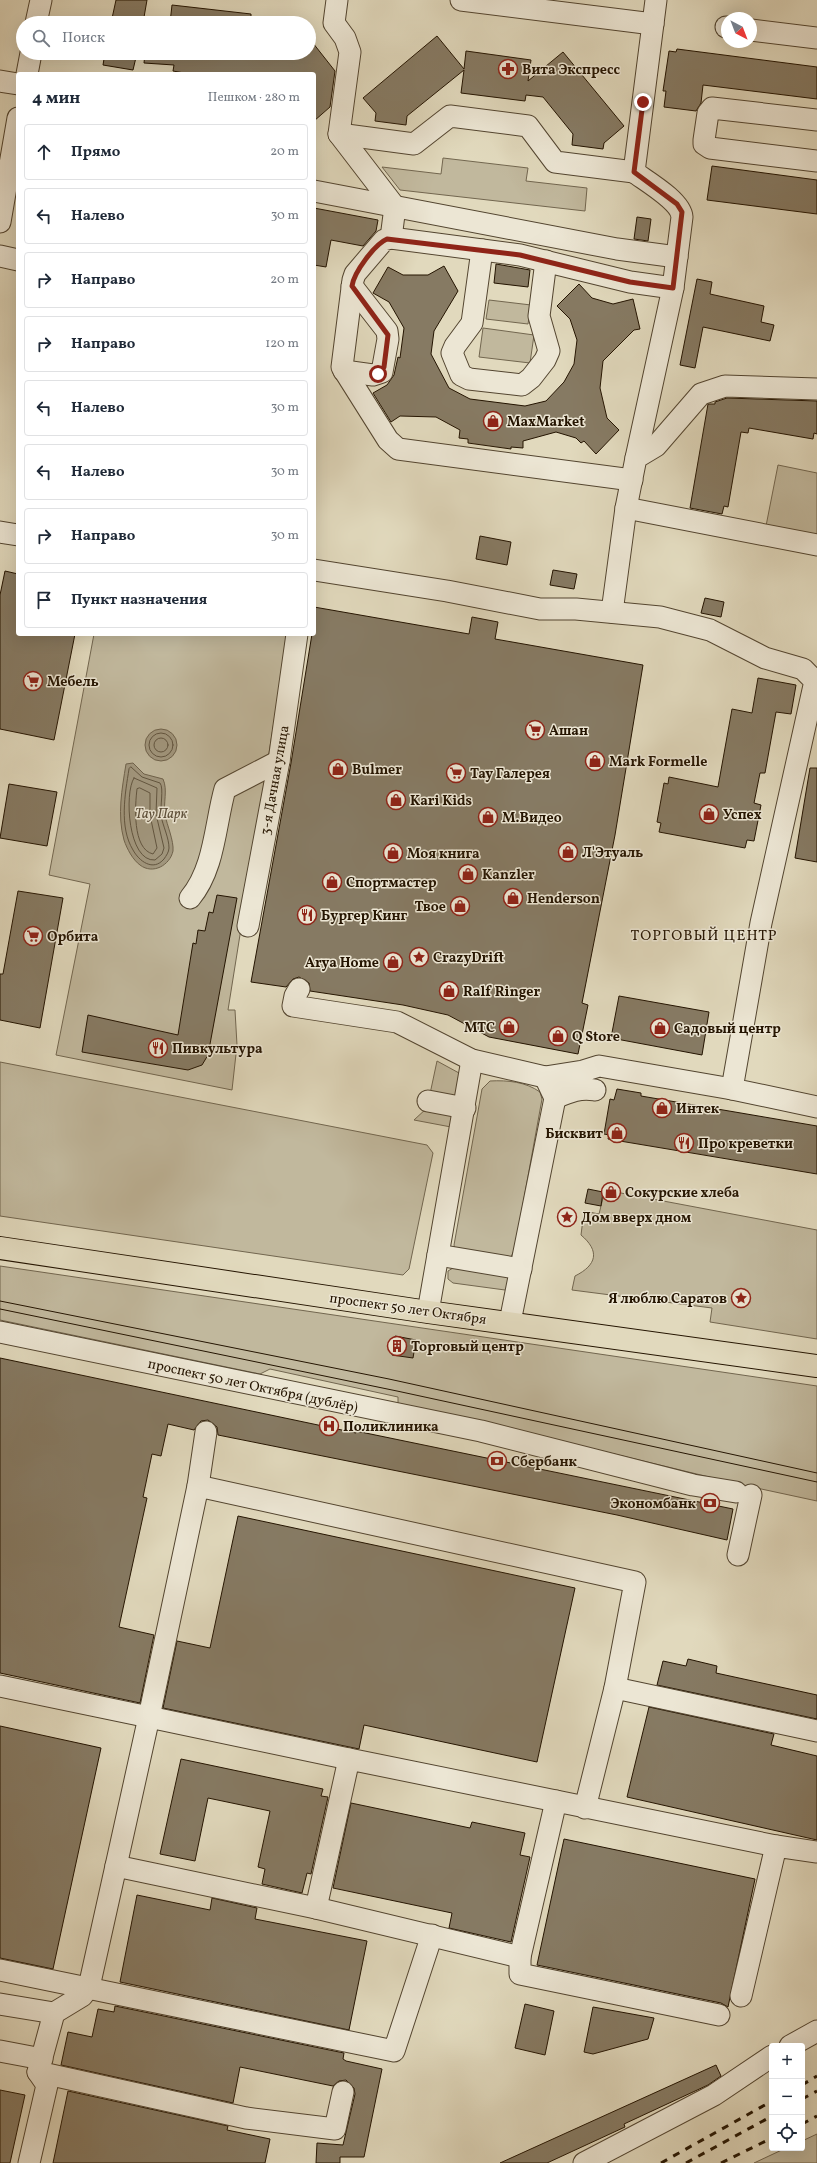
<!DOCTYPE html>
<html lang="ru">
<head>
<meta charset="utf-8">
<style>
  body { margin:0; font-family:Vollkorn,serif; background:#f2f2f3; color:#1f2937 }
  .controls { position:absolute; right:12px; bottom:12px; display:grid; overflow:hidden; border-radius:4px; box-shadow:0 4px 16px #0002 }
  .controls button { width:36px; height:36px; display:grid; place-items:center; padding:0; border:0; border-bottom:1px solid #e0e1e3; background:#fff; color:#1f2937; font:20px sans-serif }
  .compass { position:absolute; left:721px; top:12px; width:36px; height:36px; border-radius:50%; background:#fff; box-shadow:0 4px 16px #0002; rotate:138deg }
  .stop { position:absolute; width:12px; height:12px; margin:-9px; border:3px solid #8f2418; border-radius:50%; background:#fff }
  .stop.end { background:#8f2418; border-color:#fff; box-shadow:0 1px 4px #0008 }
  .list { margin:0; padding:0; list-style:none }
  h2 { display:flex; justify-content:space-between; align-items:center; height:52px; margin:0; padding:0 16px; font-size:17px }
  h2 small { font-size:13px; font-weight:400; color:#747a83 }
  .list li { display:grid; grid-template-columns:26px 1fr auto; gap:12px; align-items:center; box-sizing:border-box; height:56px; margin:0 8px 8px; padding:0 8px; border:1px solid #e0e1e3; border-radius:4px }
  .list b { display:block; font-size:15px; white-space:nowrap }
  .list em { font-size:13px; font-style:normal; color:#747a83 }
  .icon { flex:none; width:22px; height:22px; fill:none; stroke:currentColor; stroke-width:2; stroke-linecap:round; stroke-linejoin:round }
  .map { position:relative; flex:none; width:817px; height:2163px; overflow:hidden }
  .search { position:absolute; background:#fff; box-shadow:0 4px 16px #0002; left:16px; top:16px; width:300px; height:44px; display:flex; align-items:center; gap:10px; box-sizing:border-box; padding:0 14px; border-radius:22px; color:#747a83; font-size:15px }
  .panel { position:absolute; background:#fff; box-shadow:0 4px 16px #0002; left:16px; top:72px; width:300px; height:564px; border-radius:4px }
  .map>svg:first-child { display:block }
  .green { fill:#c1b89d; stroke:#72664f }
  .water { fill:#a1967d; stroke:#6f624b }
  .lines { fill:none; stroke-linecap:round; stroke-linejoin:round }
  .shore { stroke:#62553f; stroke-width:1 }
  .building { fill:#867a63; stroke:#241401 }
  .minor-casing { stroke:#534530; stroke-width:23 }
  .major-casing { stroke:#241401; stroke-width:24 }
  .minor { stroke:#ece6d4; stroke-width:21 }
  .major { stroke:#e1d9bd; stroke-width:22 }
  .tram { stroke:#241401; stroke-width:1 }
  .rail { stroke:#241401; stroke-width:3; stroke-dasharray:7 7; stroke-linecap:butt }
  .route { stroke:#8f2418; stroke-width:5 }
  .labels { text-anchor:middle; stroke-width:3; stroke-linejoin:round; paint-order:stroke }
  .poi-label { font-size:14px; font-weight:bold; fill:#241401; stroke:#ece6d4; text-anchor:start }
  .street-label { font-size:14px; fill:#241401; stroke:#ece6d4 }
  .park-label { font-size:14px; font-style:italic; fill:#5b4d38; stroke:#ece6d4 }
  .neighbourhood-label { font-size:15px; letter-spacing:1px; fill:#241401; stroke:#ece6d4 }
</style>
</head>
<body>
<div class="map">
<svg width="817" height="2163" viewBox="0 0 817 2163">
  <rect width="100%" height="100%" fill="#e1d9bd"/>
  <filter id="stains"><feTurbulence type="fractalNoise" baseFrequency=".005" numOctaves="4"/><feColorMatrix values="0 0 0 0 .2 0 0 0 0 .09 0 0 0 0 .02 0 0 0 .5 -.17"/></filter>
  <radialGradient id="worn" r=".72"><stop offset=".6" stop-color="#630" stop-opacity="0"/><stop offset="1" stop-color="#630" stop-opacity=".3"/></radialGradient>
  <g class="green">
    <polygon points="443,158 528,168 526,181 587,188 585,211 400,190 382,167 441,174"/>
    <polygon points="489,300 531,305 528,324 486,319"/>
    <polygon points="483,328 534,335 530,363 479,357"/>
    <polygon points="778,465 817,473 817,535 766,526"/>
    <polygon points="94,634 288,634 228,1010 235,1010 237,1045 232,1090 56,1055 90,884 49,875"/>
    <polygon points="437,1061 459,1073 451,1127 414,1120 427,1108"/>
    <polygon points="0,1062 427,1145 433,1153 409,1269 403,1275 0,1216"/>
    <path d="M490,1081C508,1080 526,1082 540,1092L542,1099L515,1248L511,1257L455,1250L454,1245L482,1089Z"/>
    <path d="M605,1190L817,1230V1339L710,1322L712,1308L572,1290L575,1276C597,1265 600,1251 581,1235L584,1211L599,1214Z"/>
    <polygon points="0,1266 817,1386 817,1501 738,1484 507,1428 398,1406 398,1397 270,1369 260,1374 0,1320"/>
    <polygon points="453,1268 508,1277 510,1281 509,1287 505,1290 453,1283 448,1279 448,1271"/>
    <polygon points="817,2134 817,2163 754,2163 786,2148 802,2148 802,2141"/>
  </g>
  <g class="water">
    <circle cx="161" cy="745" r="16"/>
    <path d="M133,763L144,774L163,779C168,790 163,803 165,815C167,825 174,841 173,851C170,865 153,875 140,865C133,860 127,849 124,840C117,815 122,789 126,764Z"/>
  </g>
  <g class="lines">
    <g class="shore">
      <circle cx="161" cy="745" r="12"/>
      <circle cx="161" cy="745" r="7"/>
      <path d="M131,767L142,777L160,783C164,788 160,807 161,816C163,826 169,838 169,848C169,852 166,856 164,859C153,872 139,861 133,850C119,827 125,794 129,769Z"/>
      <path d="M134,778L157,788L156,814L164,848L162,854L155,860C128,862 124,793 134,778Z"/>
      <path d="M140,788L150,793V815L157,848L153,854C132,849 135,805 137,789Z"/>
    </g>
  </g>
  <g class="building">
    <polygon points="116,0 147,0 143,23 111,23"/>
    <polygon points="172,5 251,14 251,23 170,23"/>
    <polygon points="437,36 464,69 466,51 531,60 528,81 563,52 624,126 604,143 603,149 572,145 573,134 543,97 526,95 525,101 461,93 464,70 407,116 406,125 375,121 376,113 363,98"/>
    <polygon points="309,38 335,71 330,107 314,121 314,74 190,74 173,71 174,65 144,63 145,53 309,53"/>
    <polygon points="677,49 817,67 817,99 703,85 701,103 696,111 664,107 666,91 663,91 669,51 676,52"/>
    <polygon points="105,53 137,53 133,70 103,65"/>
    <polygon points="712,166 817,180 817,214 707,200"/>
    <polygon points="314,208 378,220 376,231 363,246 331,240 326,267 314,265"/>
    <polygon points="637,217 651,219 648,241 634,239"/>
    <polygon points="496,264 530,270 528,287 494,283"/>
    <polygon points="444,266 458,291 434,331 431,354 449,388 470,399 525,406 546,401 564,382 574,364 577,340 570,319 557,306 579,284 592,298 613,304 633,299 640,329 634,330 603,361 600,388 607,418 619,430 596,454 584,441 581,443 576,438 556,432 523,441 523,448 511,447 511,449 468,443 468,439 459,438 460,430 436,417 400,416 391,422 373,393 387,385 394,375 398,357 400,358 404,328 389,302 373,293 388,267 403,275 428,275"/>
    <polygon points="697,279 712,282 710,294 764,306 761,322 774,325 770,341 703,327 695,368 680,365"/>
    <polygon points="727,398 817,401 817,434 814,433 813,439 749,428 748,433 741,432 728,507 724,506 722,514 690,508 708,404 715,404 715,402"/>
    <polygon points="480,536 511,542 507,565 476,559"/>
    <polygon points="553,570 577,574 574,589 550,585"/>
    <polygon points="5,571 18,574 18,634 75,634 54,740 0,729 0,595"/>
    <polygon points="705,598 724,602 721,617 701,613"/>
    <polygon points="314,607 469,634 472,617 498,622 495,639 643,665 615,835 582,1003 588,1005 578,1054 489,1037 448,1015 403,1005 310,991 309,983 299,977 293,979 286,987 251,982 291,763 312,634 314,634"/>
    <polygon points="758,678 796,685 791,714 776,712 765,773 760,773 754,803 761,805 754,841 747,840 745,848 659,832 661,823 657,822 664,783 668,784 669,777 718,787 732,709 752,713"/>
    <polygon points="810,768 817,768 817,862 795,858"/>
    <polygon points="9,784 57,792 47,846 0,838"/>
    <polygon points="18,891 63,898 40,1028 0,1020 0,974 3,974"/>
    <polygon points="217,895 237,898 208,1055 202,1065 188,1070 82,1052 88,1015 178,1035 193,943 196,944 198,930 205,931 209,912 213,913"/>
    <polygon points="619,996 709,1012 702,1055 611,1038"/>
    <polygon points="617,1089 641,1093 641,1096 817,1126 817,1174 608,1139 609,1135 604,1134 610,1099 614,1100"/>
    <polygon points="588,1189 603,1192 601,1206 585,1203"/>
    <polygon points="395,1336 416,1340 413,1358 392,1355"/>
    <polygon points="0,1358 356,1433 356,1431 733,1509 727,1540 617,1515 218,1435 217,1427 208,1420 201,1421 194,1430 168,1424 161,1456 152,1454 143,1497 147,1498 119,1627 154,1635 140,1703 0,1673"/>
    <polygon points="238,1516 575,1588 537,1762 364,1725 359,1749 163,1708 177,1641 210,1648"/>
    <polygon points="688,1659 717,1666 716,1673 817,1695 817,1719 657,1685 663,1661 686,1666"/>
    <polygon points="649,1707 774,1734 771,1745 817,1756 817,1840 627,1797"/>
    <polygon points="0,1726 101,1748 53,1969 0,1958"/>
    <polygon points="181,1759 323,1789 321,1796 328,1797 311,1874 307,1873 302,1893 262,1884 265,1869 258,1867 270,1811 208,1798 195,1861 160,1854"/>
    <polygon points="351,1803 470,1828 472,1822 525,1833 520,1855 530,1857 511,1942 449,1928 452,1913 333,1888"/>
    <polygon points="564,1839 755,1879 728,2007 721,2003 537,1965"/>
    <polygon points="137,1895 210,1910 212,1898 257,1908 255,1919 367,1941 349,2030 120,1982"/>
    <polygon points="525,2004 554,2011 545,2055 515,2048"/>
    <polygon points="115,2006 344,2053 343,2059 346,2061 382,2069 364,2157 340,2157 340,2163 316,2163 317,2143 343,2145 355,2094 354,2088 346,2080 339,2081 333,2086 240,2067 233,2103 61,2065 68,2032 92,2037 98,2009 114,2012"/>
    <polygon points="593,2007 654,2018 648,2039 593,2054 584,2052"/>
    <polygon points="716,2065 721,2076 708,2085 624,2124 625,2127 547,2163 500,2163"/>
    <polygon points="0,2090 25,2095 10,2163 0,2163"/>
    <polygon points="68,2091 228,2126 227,2130 270,2139 265,2163 53,2163"/>
  </g>
  <g class="lines">
    <g class="minor-casing">
      <g id="minor">
        <polyline points="337,0 334,23 345,38 350,52 339,134 395,207 391,238"/>
        <polyline points="461,0 653,24"/>
        <polyline points="36,23 41,0"/>
        <polyline points="726,27 727,27"/>
        <polyline points="751,30 817,38"/>
        <polyline points="27,74 31,53"/>
        <polyline points="0,81 18,84"/>
        <polyline points="817,120 712,108 708,113 704,140 704,144 710,148 817,161"/>
        <polyline points="339,134 414,144 450,116 528,126 555,162 634,172"/>
        <polyline points="314,191 617,249 677,257"/>
        <polyline points="0,222 18,118"/>
        <polyline points="482,250 472,323 455,346 452,353 461,375 469,379 522,385 531,378 545,360 549,351 539,316 546,261"/>
        <polyline points="0,256 18,260"/>
        <polyline points="344,371 373,375 382,372 388,339 387,331 352,286"/>
        <path d="M636,458L673,288L682,217C681,201 646,181 634,172L656,0"/>
        <polyline points="632,480 398,449 388,440 342,367 353,280 355,274 384,240 391,238 520,255 630,282 673,288"/>
        <polyline points="626,508 817,545"/>
        <polyline points="0,532 18,535"/>
        <polyline points="314,570 447,591 540,609 576,609 660,617 710,630 765,658 803,669 815,681 761,923 732,1089 817,1107"/>
        <polyline points="612,612 626,508 636,458 656,446 701,394 725,386 817,389"/>
        <path d="M190,898C215,868 215,824 225,789L279,761"/>
        <polyline points="248,926 279,761 297,634"/>
        <polyline points="299,989 295,996 293,1006 397,1022 472,1060 545,1077 583,1071 599,1066 732,1089"/>
        <path d="M555,1098C569,1092 580,1087 595,1090"/>
        <polyline points="428,1101 465,1108"/>
        <polyline points="438,1255 521,1269"/>
        <polyline points="428,1312 472,1060"/>
        <polyline points="510,1322 555,1098 545,1077"/>
        <polyline points="0,1332 481,1431 693,1485 736,1492"/>
        <polyline points="198,1486 206,1432"/>
        <polyline points="738,1555 751,1495"/>
        <polyline points="0,1686 149,1717 198,1486 635,1582 615,1688 585,1808"/>
        <polyline points="615,1688 817,1731"/>
        <polyline points="116,1866 149,1717 349,1759"/>
        <polyline points="316,1908 349,1759 556,1801"/>
        <polyline points="0,1970 394,2051 432,1935"/>
        <polyline points="741,1996 776,1846 817,1852"/>
        <polyline points="0,2004 54,2013"/>
        <polyline points="719,2015 520,1974 520,1957 556,1801 776,1846"/>
        <polyline points="790,2046 817,2031"/>
        <polyline points="0,2051 42,2059"/>
        <polyline points="38,2072 246,2118 335,2129 343,2092"/>
        <polyline points="29,2163 47,2085 38,2072 54,2013 82,1996 89,1987 116,1866 316,1908 520,1957"/>
        <polyline points="584,2163 714,2095 772,2056"/>
      </g>
    </g>
    <g class="major-casing">
      <polyline id="major" points="0,1248 428,1312 817,1366"/>
    </g>
    <use href="#minor" class="minor"/>
    <use href="#major" class="major"/>
    <g class="tram">
      <polyline points="0,1301 389,1379 817,1473"/>
      <polyline points="0,1309 397,1391 817,1482"/>
    </g>
    <g class="rail">
      <polyline points="802,2085 817,2076"/>
      <polyline points="802,2099 817,2091"/>
      <polyline points="802,2124 817,2116"/>
      <polyline points="661,2163 772,2101"/>
      <polyline points="686,2163 772,2116"/>
      <polyline points="721,2163 772,2138"/>
    </g>
  </g>
  <g class="lines">
    <path class="route" d="M378,374L384,367L388,335L352,286C354,272 375,244 387,239L520,255L630,282L673,288L682,212L677,204L634,172L643,102"/>
  </g>
  <defs>
    <g id="pharmacy-ring" transform="scale(1)"><circle r="9.5" fill="#ece6d4" stroke="#8f2418" stroke-width="1.5"/><path d="M-2-6h4v4h4v4h-4v4h-4v-4h-4v-4h4Z" fill="#8f2418"/></g>
    <g id="shop-ring" transform="scale(1)"><circle r="9.5" fill="#ece6d4" stroke="#8f2418" stroke-width="1.5"/><path d="M-5-2.5h2.3a2.7 3.5 0 0 1 5.4 0H5L5.5 6h-11ZM-1.5-2.5h3a1.5 2.3 0 0 0-3 0Z" fill="#8f2418"/></g>
    <g id="supermarket-ring" transform="scale(1)"><circle r="9.5" fill="#ece6d4" stroke="#8f2418" stroke-width="1.5"/><path d="M-6-5.5h2.5l.6 2H6L4.5 2H-2.5L-4.4-4H-6ZM-1.5 3.2a1.3 1.3 0 1 0 .1 0ZM3 3.2a1.3 1.3 0 1 0 .1 0Z" fill="#8f2418"/></g>
    <g id="restaurant-ring" transform="scale(1)"><circle r="9.5" fill="#ece6d4" stroke="#8f2418" stroke-width="1.5"/><path d="M-5-6h1v4h1v-4h1v4h1v-4h1v5L-1.5 .5V6h-2V.5L-5-1ZM5-6V6H3V1.5H1.5Q1.5-4 5-6Z" fill="#8f2418"/></g>
    <g id="sight-ring" transform="scale(1)"><circle r="9.5" fill="#ece6d4" stroke="#8f2418" stroke-width="1.5"/><path d="M0-6L1.8-2.2L6-1.7L2.9 1.2L3.7 5.4L0 3.3L-3.7 5.4L-2.9 1.2L-6-1.7L-1.8-2.2Z" fill="#8f2418"/></g>
    <g id="building-ring" transform="scale(1)"><circle r="9.5" fill="#ece6d4" stroke="#8f2418" stroke-width="1.5"/><path d="M-4-6H4V6H1V3H-1V6H-4ZM-2.5-4.3h1.7v1.8h-1.7ZM.8-4.3h1.7v1.8H.8ZM-2.5-1h1.7V.8h-1.7ZM.8-1h1.7V.8H.8Z" fill="#8f2418"/></g>
    <g id="hospital-ring" transform="scale(1)"><circle r="9.5" fill="#ece6d4" stroke="#8f2418" stroke-width="1.5"/><path d="M-5-5h3v3.5h4V-5h3V5h-3V1.5h-4V5h-3Z" fill="#8f2418"/></g>
    <g id="bank-ring" transform="scale(1)"><circle r="9.5" fill="#ece6d4" stroke="#8f2418" stroke-width="1.5"/><path d="M-6-4H6V4H-6ZM0-2.3a2.3 2.3 0 1 0 0 4.6a2.3 2.3 0 1 0 0-4.6Z" fill="#8f2418"/></g>
  </defs>
  <g fill-rule="evenodd">
    <use href="#pharmacy-ring" x="508" y="69"/>
    <use href="#shop-ring" x="493" y="421"/>
    <use href="#supermarket-ring" x="33" y="681"/>
    <use href="#supermarket-ring" x="535" y="730"/>
    <use href="#shop-ring" x="595" y="761"/>
    <use href="#shop-ring" x="338" y="769"/>
    <use href="#supermarket-ring" x="456" y="773"/>
    <use href="#shop-ring" x="396" y="800"/>
    <use href="#shop-ring" x="709" y="814"/>
    <use href="#shop-ring" x="488" y="817"/>
    <use href="#shop-ring" x="568" y="852"/>
    <use href="#shop-ring" x="393" y="853"/>
    <use href="#shop-ring" x="468" y="874"/>
    <use href="#shop-ring" x="332" y="882"/>
    <use href="#shop-ring" x="513" y="898"/>
    <use href="#shop-ring" x="460" y="906"/>
    <use href="#restaurant-ring" x="307" y="915"/>
    <use href="#supermarket-ring" x="33" y="936"/>
    <use href="#sight-ring" x="419" y="957"/>
    <use href="#shop-ring" x="393" y="962"/>
    <use href="#shop-ring" x="449" y="991"/>
    <use href="#shop-ring" x="509" y="1027"/>
    <use href="#shop-ring" x="660" y="1028"/>
    <use href="#shop-ring" x="558" y="1036"/>
    <use href="#restaurant-ring" x="158" y="1048"/>
    <use href="#shop-ring" x="662" y="1108"/>
    <use href="#shop-ring" x="617" y="1133"/>
    <use href="#restaurant-ring" x="684" y="1143"/>
    <use href="#shop-ring" x="611" y="1192"/>
    <use href="#sight-ring" x="567" y="1217"/>
    <use href="#sight-ring" x="741" y="1298"/>
    <use href="#building-ring" x="397" y="1346"/>
    <use href="#hospital-ring" x="329" y="1426"/>
    <use href="#bank-ring" x="497" y="1461"/>
    <use href="#bank-ring" x="710" y="1503"/>
  </g>
  <g class="labels">
    <g class="poi-label">
      <text x="522" y="74">Вита Экспресс</text>
      <text x="507" y="426">MaxMarket</text>
      <text x="47" y="686">Мебель</text>
      <text x="549" y="735">Ашан</text>
      <text x="609" y="766">Mark Formelle</text>
      <text x="352" y="774">Bulmer</text>
      <text x="470" y="778">Тау Галерея</text>
      <text x="410" y="805">Kari Kids</text>
      <text x="723" y="819">Успех</text>
      <text x="502" y="822">М.Видео</text>
      <text x="582" y="857">Л'Этуаль</text>
      <text x="407" y="858">Моя книга</text>
      <text x="482" y="879">Kanzler</text>
      <text x="346" y="887">Спортмастер</text>
      <text x="527" y="903">Henderson</text>
      <text x="446" y="911" text-anchor="end">Твое</text>
      <text x="321" y="920">Бургер Кинг</text>
      <text x="47" y="941">Орбита</text>
      <text x="433" y="962">CrazyDrift</text>
      <text x="379" y="967" text-anchor="end">Arya Home</text>
      <text x="463" y="996">Ralf Ringer</text>
      <text x="495" y="1032" text-anchor="end">МТС</text>
      <text x="674" y="1033">Садовый центр</text>
      <text x="572" y="1041">Q Store</text>
      <text x="172" y="1053">Пивкультура</text>
      <text x="676" y="1113">Интек</text>
      <text x="603" y="1138" text-anchor="end">Бисквит</text>
      <text x="698" y="1148">Про креветки</text>
      <text x="625" y="1197">Сокурские хлеба</text>
      <text x="581" y="1222">Дом вверх дном</text>
      <text x="727" y="1303" text-anchor="end">Я люблю Саратов</text>
      <text x="411" y="1351">Торговый центр</text>
      <text x="343" y="1431">Поликлиника</text>
      <text x="511" y="1466">Сбербанк</text>
      <text x="696" y="1508" text-anchor="end">Экономбанк</text>
    </g>
    <g class="street-label">
      <text transform="translate(274 780) rotate(-80)" y="5">3-я Дачная улица</text>
      <text transform="translate(408 1308) rotate(8)" y="5">проспект 50 лет Октября</text>
      <text transform="translate(253 1385) rotate(12)" y="5">проспект 50 лет Октября (дублёр)</text>
    </g>
    <g class="park-label">
      <text x="161" y="818">Тау Парк</text>
    </g>
    <g class="neighbourhood-label">
      <text x="704" y="940">ТОРГОВЫЙ ЦЕНТР</text>
    </g>
  </g>
  <rect width="100%" height="100%" filter="url(#stains)"/>
  <rect width="100%" height="100%" fill="url(#worn)"/>
</svg>
<div class="controls">
<button>+</button>
<button>−</button>
<button><svg class="icon" aria-label="locate" viewBox="0 0 24 24"><circle cx="12" cy="12" r="6"/><path d="M12 2v4M12 18v4M2 12h4M18 12h4"/></svg></button>
</div>
<svg class="compass" viewBox="-18 -18 36 36"><path d="M0-13l5 13h-10z" fill="#e53935"/><path d="M0 13l5-13h-10z" fill="#747a83"/></svg>
<div class="stop" style="left:378px;top:374px"></div>
<div class="stop end" style="left:643px;top:102px"></div>
<div class="search"><svg class="icon" aria-label="search" viewBox="0 0 24 24"><circle cx="10" cy="10" r="6"/><path d="M15 15l6 6"/></svg>Поиск</div>
<section class="panel">
<h2>4 мин<small>Пешком · 280 m</small></h2>
<ul class="list">
<li><svg class="icon" aria-label="ahead" viewBox="0 0 24 24"><path d="M12 20V5M6 11l6-6 6 6"/></svg><div><b>Прямо</b></div><em>20 m</em></li>
<li><svg class="icon" aria-label="left" viewBox="0 0 24 24"><path d="M17 20v-9H6M10 6l-5 5 5 5"/></svg><div><b>Налево</b></div><em>30 m</em></li>
<li><svg class="icon" aria-label="right" viewBox="0 0 24 24"><path d="M7 20v-9h11M14 6l5 5-5 5"/></svg><div><b>Направо</b></div><em>20 m</em></li>
<li><svg class="icon" aria-label="right" viewBox="0 0 24 24"><path d="M7 20v-9h11M14 6l5 5-5 5"/></svg><div><b>Направо</b></div><em>120 m</em></li>
<li><svg class="icon" aria-label="left" viewBox="0 0 24 24"><path d="M17 20v-9H6M10 6l-5 5 5 5"/></svg><div><b>Налево</b></div><em>30 m</em></li>
<li><svg class="icon" aria-label="left" viewBox="0 0 24 24"><path d="M17 20v-9H6M10 6l-5 5 5 5"/></svg><div><b>Налево</b></div><em>30 m</em></li>
<li><svg class="icon" aria-label="right" viewBox="0 0 24 24"><path d="M7 20v-9h11M14 6l5 5-5 5"/></svg><div><b>Направо</b></div><em>30 m</em></li>
<li><svg class="icon" aria-label="arrive" viewBox="0 0 24 24"><path d="M6 21V4h12l-3 4 3 4H6"/></svg><div><b>Пункт назначения</b></div></li>
</ul>
</section>
</div>
</body>
</html>
